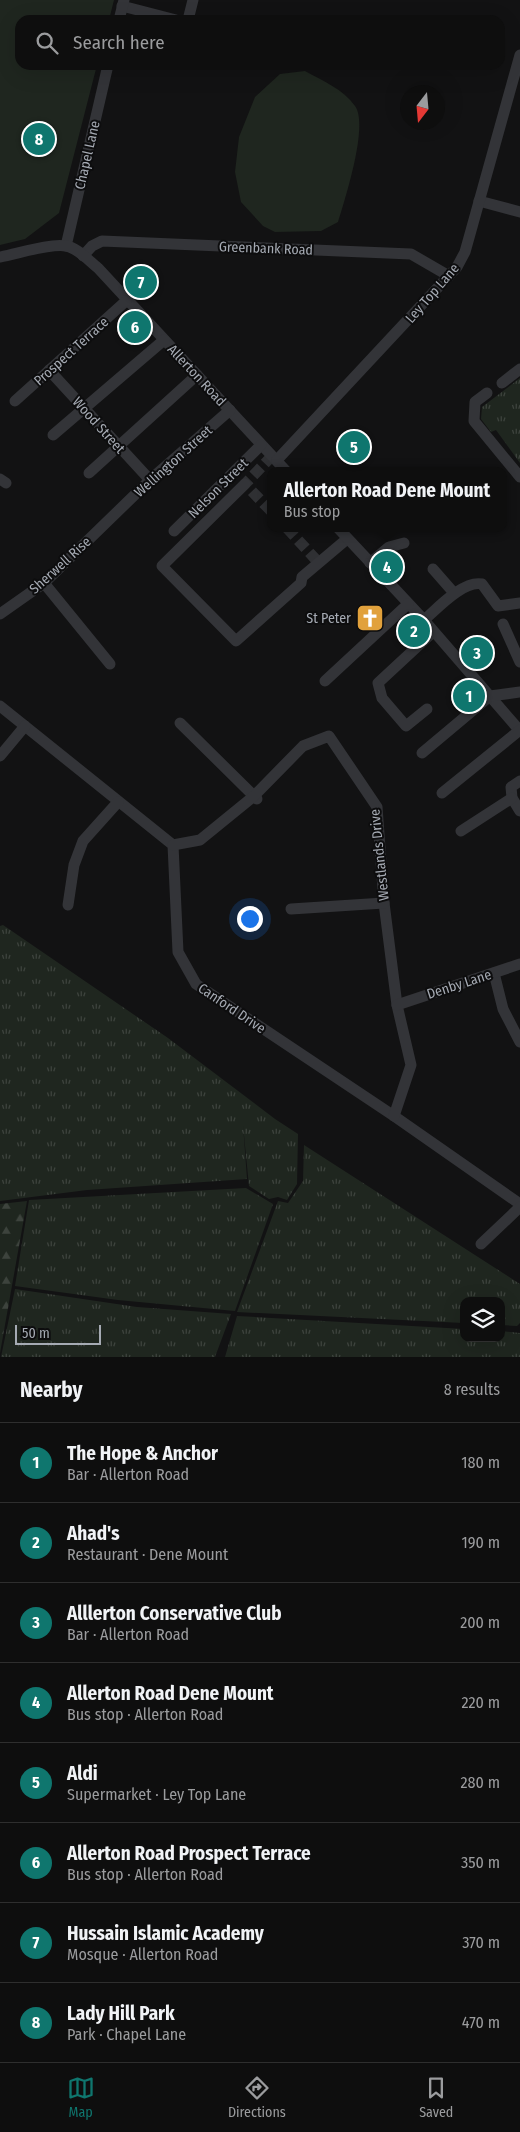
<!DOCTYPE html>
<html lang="en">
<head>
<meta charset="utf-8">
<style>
  body { margin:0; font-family:"Fira Sans Condensed",sans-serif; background:#171717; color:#f1f3f6 }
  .controls { position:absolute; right:15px; bottom:15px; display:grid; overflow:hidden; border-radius:10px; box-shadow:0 5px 20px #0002 }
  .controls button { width:45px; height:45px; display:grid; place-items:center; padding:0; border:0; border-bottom:1px solid #2e2e2e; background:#0e0e0e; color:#f1f3f6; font:25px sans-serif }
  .compass { position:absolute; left:400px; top:85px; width:45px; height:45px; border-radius:50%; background:#0e0e0e; box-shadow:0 5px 20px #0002; rotate:196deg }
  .scale { position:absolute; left:15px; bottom:12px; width:86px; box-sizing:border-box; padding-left:5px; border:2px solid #a5aab3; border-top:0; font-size:14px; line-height:18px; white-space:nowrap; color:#a5aab3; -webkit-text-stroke:4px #0d0d0e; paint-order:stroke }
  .you { position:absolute; left:249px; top:918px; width:18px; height:18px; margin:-12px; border:4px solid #fff; border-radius:50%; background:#1a73e8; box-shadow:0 0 0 8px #1a73e833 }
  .badge { display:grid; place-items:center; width:32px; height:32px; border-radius:50%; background:#0f766e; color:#fff; font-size:16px; font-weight:700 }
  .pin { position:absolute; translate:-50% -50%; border:2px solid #fff; box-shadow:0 1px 5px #0006 }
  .popup { position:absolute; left:267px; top:467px; width:240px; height:65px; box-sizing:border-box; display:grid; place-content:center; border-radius:10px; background:#0e0e0e; filter:drop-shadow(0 1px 4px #0005); font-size:16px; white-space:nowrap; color:#9b9c9e }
  .popup b { font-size:19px; color:#f1f3f6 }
  .popup::after { content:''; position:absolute; left:50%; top:100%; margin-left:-10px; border:10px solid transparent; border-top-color:#0e0e0e }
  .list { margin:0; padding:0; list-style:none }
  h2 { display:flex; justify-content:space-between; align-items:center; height:65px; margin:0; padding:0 20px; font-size:21px }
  h2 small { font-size:16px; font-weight:400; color:#9b9c9e }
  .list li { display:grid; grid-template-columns:32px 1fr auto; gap:15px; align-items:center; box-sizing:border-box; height:80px; padding:0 20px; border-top:1px solid #2e2e2e }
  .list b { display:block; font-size:19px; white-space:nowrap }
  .list p { margin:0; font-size:16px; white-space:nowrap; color:#9b9c9e }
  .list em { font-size:16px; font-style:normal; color:#9b9c9e }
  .icon { flex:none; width:28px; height:28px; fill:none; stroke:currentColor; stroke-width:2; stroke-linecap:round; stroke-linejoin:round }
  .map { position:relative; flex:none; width:520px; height:1357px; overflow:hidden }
  .search { position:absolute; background:#0e0e0e; box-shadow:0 5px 20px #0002; left:15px; right:15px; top:15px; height:55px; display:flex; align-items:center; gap:12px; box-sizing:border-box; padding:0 18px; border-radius:15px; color:#9b9c9e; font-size:19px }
  .sheet { height:705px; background:#0e0e0e }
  nav { display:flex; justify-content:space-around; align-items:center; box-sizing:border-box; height:70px; border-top:1px solid #2e2e2e; background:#0e0e0e; font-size:14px; color:#9b9c9e }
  nav a { display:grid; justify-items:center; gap:2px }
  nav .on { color:#0f766e }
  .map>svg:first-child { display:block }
  .grass { fill:url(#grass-tufts) }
  .forest { fill:url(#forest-firs) }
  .green { fill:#1f261f }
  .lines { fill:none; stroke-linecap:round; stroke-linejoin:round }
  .minor-tunnel { stroke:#2f3033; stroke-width:11; stroke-dasharray:11 5.5; stroke-linecap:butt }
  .minor { stroke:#333438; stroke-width:11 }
  .labels { text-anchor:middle; stroke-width:4; stroke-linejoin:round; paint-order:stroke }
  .street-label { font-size:14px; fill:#a5aab3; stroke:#0d0d0e }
  .poi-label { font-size:14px; fill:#a5aab3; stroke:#0d0d0e; text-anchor:end }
</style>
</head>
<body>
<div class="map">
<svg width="520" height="1357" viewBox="0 0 520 1357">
  <defs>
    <pattern id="grass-tufts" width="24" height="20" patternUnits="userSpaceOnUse" patternTransform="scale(1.25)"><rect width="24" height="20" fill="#1f261f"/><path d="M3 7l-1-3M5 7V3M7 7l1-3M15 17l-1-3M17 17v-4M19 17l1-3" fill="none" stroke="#3d433d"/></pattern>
    <pattern id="forest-firs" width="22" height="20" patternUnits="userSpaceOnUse" patternTransform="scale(1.25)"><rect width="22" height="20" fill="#1f261f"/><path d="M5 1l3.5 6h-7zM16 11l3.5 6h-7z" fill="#3d433d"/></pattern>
  </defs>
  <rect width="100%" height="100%" fill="#121213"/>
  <g class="grass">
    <polygon points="520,378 520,463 496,430 491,432 481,419 482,407"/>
    <polygon points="3,925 168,1038 275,1119 298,1134 297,1184 287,1200 278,1197 269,1199 249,1186 243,1125 247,1179 87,1190 0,1201 0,926"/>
    <polygon points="304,1145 520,1284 520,1323 517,1326 501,1325 501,1301 464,1301 464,1323 237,1312 278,1201 288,1203 303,1181"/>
    <polygon points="246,1188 273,1204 235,1311 118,1300 15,1286 29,1200"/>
    <polygon points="15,1289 137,1307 231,1314 215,1357 1,1357"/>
    <polygon points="237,1316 464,1329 464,1338 501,1338 501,1331 520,1333 520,1357 225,1357"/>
  </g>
  <polygon class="forest" points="27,1201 0,1353 0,1204"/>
  <g class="green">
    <polygon points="0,0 114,0 109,20 20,20 20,65 97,65 59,213 25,239 0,245"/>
    <path d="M305,71C323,81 343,89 355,106C369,125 345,199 338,222L321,231L275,232L263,226L241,202L235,172L239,137L255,97L280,74Z"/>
  </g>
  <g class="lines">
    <g class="minor-tunnel">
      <polyline points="271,511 245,484 272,456"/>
      <polyline points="287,528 319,563"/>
    </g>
    <g class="minor">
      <polyline points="122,6 176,20"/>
      <polyline points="119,20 124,0"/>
      <polyline points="188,20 193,0"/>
      <polyline points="479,201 520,212"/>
      <polyline points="66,246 108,65"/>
      <polyline points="83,256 92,246 102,241 411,254 449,276"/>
      <path d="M0,257C17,254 50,243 66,246C78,248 89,261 98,268L286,471"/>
      <polyline points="49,370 150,480"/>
      <polyline points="502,383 520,369"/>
      <polyline points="487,393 475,402 474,421 520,477"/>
      <polyline points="15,401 126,301"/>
      <polyline points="53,435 164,340"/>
      <polyline points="277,460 457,267 465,252 520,55"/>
      <polyline points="89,473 197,375"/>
      <polyline points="0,479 6,483"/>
      <polyline points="245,484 162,566 236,641 301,583 302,577 347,539"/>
      <polyline points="338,528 424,620 520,731"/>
      <polyline points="174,531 261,445"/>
      <polyline points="370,563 389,547 404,543"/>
      <polyline points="433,569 454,593"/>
      <polyline points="44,583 110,664"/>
      <polyline points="0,614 44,583 150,480 230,410"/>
      <path d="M424,620C437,609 463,580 482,584L498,606L520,603"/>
      <polyline points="503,624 520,662"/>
      <polyline points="325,681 408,604"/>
      <polyline points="0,706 173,845 178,952 196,984 394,1116 520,1204"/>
      <polyline points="427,709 406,726 382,698 378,683 433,632"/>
      <polyline points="180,723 257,799"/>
      <polyline points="422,753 490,696 520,692"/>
      <polyline points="0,756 25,726"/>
      <polyline points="520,781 511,787 512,798 520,811"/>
      <polyline points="442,793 520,730"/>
      <polyline points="461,831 512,798"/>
      <polyline points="173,845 200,840 254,796 303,746 329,736 377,807 384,903 397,1005 411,1065 394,1116"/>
      <polyline points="68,905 74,865 83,841 118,802"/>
      <polyline points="291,909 384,903"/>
      <polyline points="494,973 503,1009 520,1042"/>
      <polyline points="397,1005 520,964"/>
      <polyline points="481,1244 520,1207"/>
    </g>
  </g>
  <defs>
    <g id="church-square" transform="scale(1.4375)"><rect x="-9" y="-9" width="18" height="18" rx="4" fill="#e1a13c" stroke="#0d0d0e"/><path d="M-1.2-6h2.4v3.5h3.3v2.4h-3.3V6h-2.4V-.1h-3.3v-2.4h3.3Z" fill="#fff"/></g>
  </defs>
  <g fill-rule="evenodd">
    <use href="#church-square" x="370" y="618"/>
  </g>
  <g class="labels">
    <g class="street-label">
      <text transform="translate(87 155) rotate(-77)" y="5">Chapel Lane</text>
      <text transform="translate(266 248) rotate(2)" y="5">Greenbank Road</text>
      <text transform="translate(432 293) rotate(-49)" y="5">Ley Top Lane</text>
      <text transform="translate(71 351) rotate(-42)" y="5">Prospect Terrace</text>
      <text transform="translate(197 375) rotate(47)" y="5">Allerton Road</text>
      <text transform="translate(99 425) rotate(48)" y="5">Wood Street</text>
      <text transform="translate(173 461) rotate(-42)" y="5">Wellington Street</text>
      <text transform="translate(218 488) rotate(-45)" y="5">Nelson Street</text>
      <text transform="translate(60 565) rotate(-42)" y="5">Sherwell Rise</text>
      <text transform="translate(379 855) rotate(-96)" y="5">Westlands Drive</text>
      <text transform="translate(459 984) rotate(-18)" y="5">Denby Lane</text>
      <text transform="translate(232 1008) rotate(34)" y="5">Canford Drive</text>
    </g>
    <g class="poi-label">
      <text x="351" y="623">St Peter</text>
    </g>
  </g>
</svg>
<div class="controls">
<button><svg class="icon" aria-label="layers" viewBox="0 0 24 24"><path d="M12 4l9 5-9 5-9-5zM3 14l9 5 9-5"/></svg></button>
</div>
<svg class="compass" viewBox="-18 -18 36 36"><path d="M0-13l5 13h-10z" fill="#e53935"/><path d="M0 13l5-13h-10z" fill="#9b9c9e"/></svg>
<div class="scale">50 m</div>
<div class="you"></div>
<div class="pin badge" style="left:469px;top:696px">1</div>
<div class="pin badge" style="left:414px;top:631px">2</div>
<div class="pin badge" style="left:477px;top:653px">3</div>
<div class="pin badge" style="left:387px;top:567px">4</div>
<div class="popup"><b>Allerton Road Dene Mount</b>Bus stop</div>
<div class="pin badge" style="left:354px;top:447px">5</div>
<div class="pin badge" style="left:135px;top:327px">6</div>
<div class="pin badge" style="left:141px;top:282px">7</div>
<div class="pin badge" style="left:39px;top:139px">8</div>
<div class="search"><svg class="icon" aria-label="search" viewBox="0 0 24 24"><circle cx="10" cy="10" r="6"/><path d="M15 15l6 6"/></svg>Search here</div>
</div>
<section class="sheet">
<h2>Nearby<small>8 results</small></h2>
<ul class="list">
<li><span class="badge">1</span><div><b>The Hope &amp; Anchor</b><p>Bar · Allerton Road</p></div><em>180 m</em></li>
<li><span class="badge">2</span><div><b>Ahad's</b><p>Restaurant · Dene Mount</p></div><em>190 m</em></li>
<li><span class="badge">3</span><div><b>Alllerton Conservative Club</b><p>Bar · Allerton Road</p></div><em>200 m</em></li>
<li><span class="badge">4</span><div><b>Allerton Road Dene Mount</b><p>Bus stop · Allerton Road</p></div><em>220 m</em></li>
<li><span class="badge">5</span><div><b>Aldi</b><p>Supermarket · Ley Top Lane</p></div><em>280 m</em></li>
<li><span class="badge">6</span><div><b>Allerton Road Prospect Terrace</b><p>Bus stop · Allerton Road</p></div><em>350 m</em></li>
<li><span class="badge">7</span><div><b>Hussain Islamic Academy</b><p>Mosque · Allerton Road</p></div><em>370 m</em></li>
<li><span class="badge">8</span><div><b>Lady Hill Park</b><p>Park · Chapel Lane</p></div><em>470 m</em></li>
</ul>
</section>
<nav>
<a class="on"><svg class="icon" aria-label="map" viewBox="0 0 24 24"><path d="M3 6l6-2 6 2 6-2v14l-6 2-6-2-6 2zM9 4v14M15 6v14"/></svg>Map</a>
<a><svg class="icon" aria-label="directions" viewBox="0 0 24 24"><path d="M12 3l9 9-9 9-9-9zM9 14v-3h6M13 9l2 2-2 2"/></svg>Directions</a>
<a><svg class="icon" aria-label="saved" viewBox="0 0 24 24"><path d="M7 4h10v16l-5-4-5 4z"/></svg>Saved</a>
</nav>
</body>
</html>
